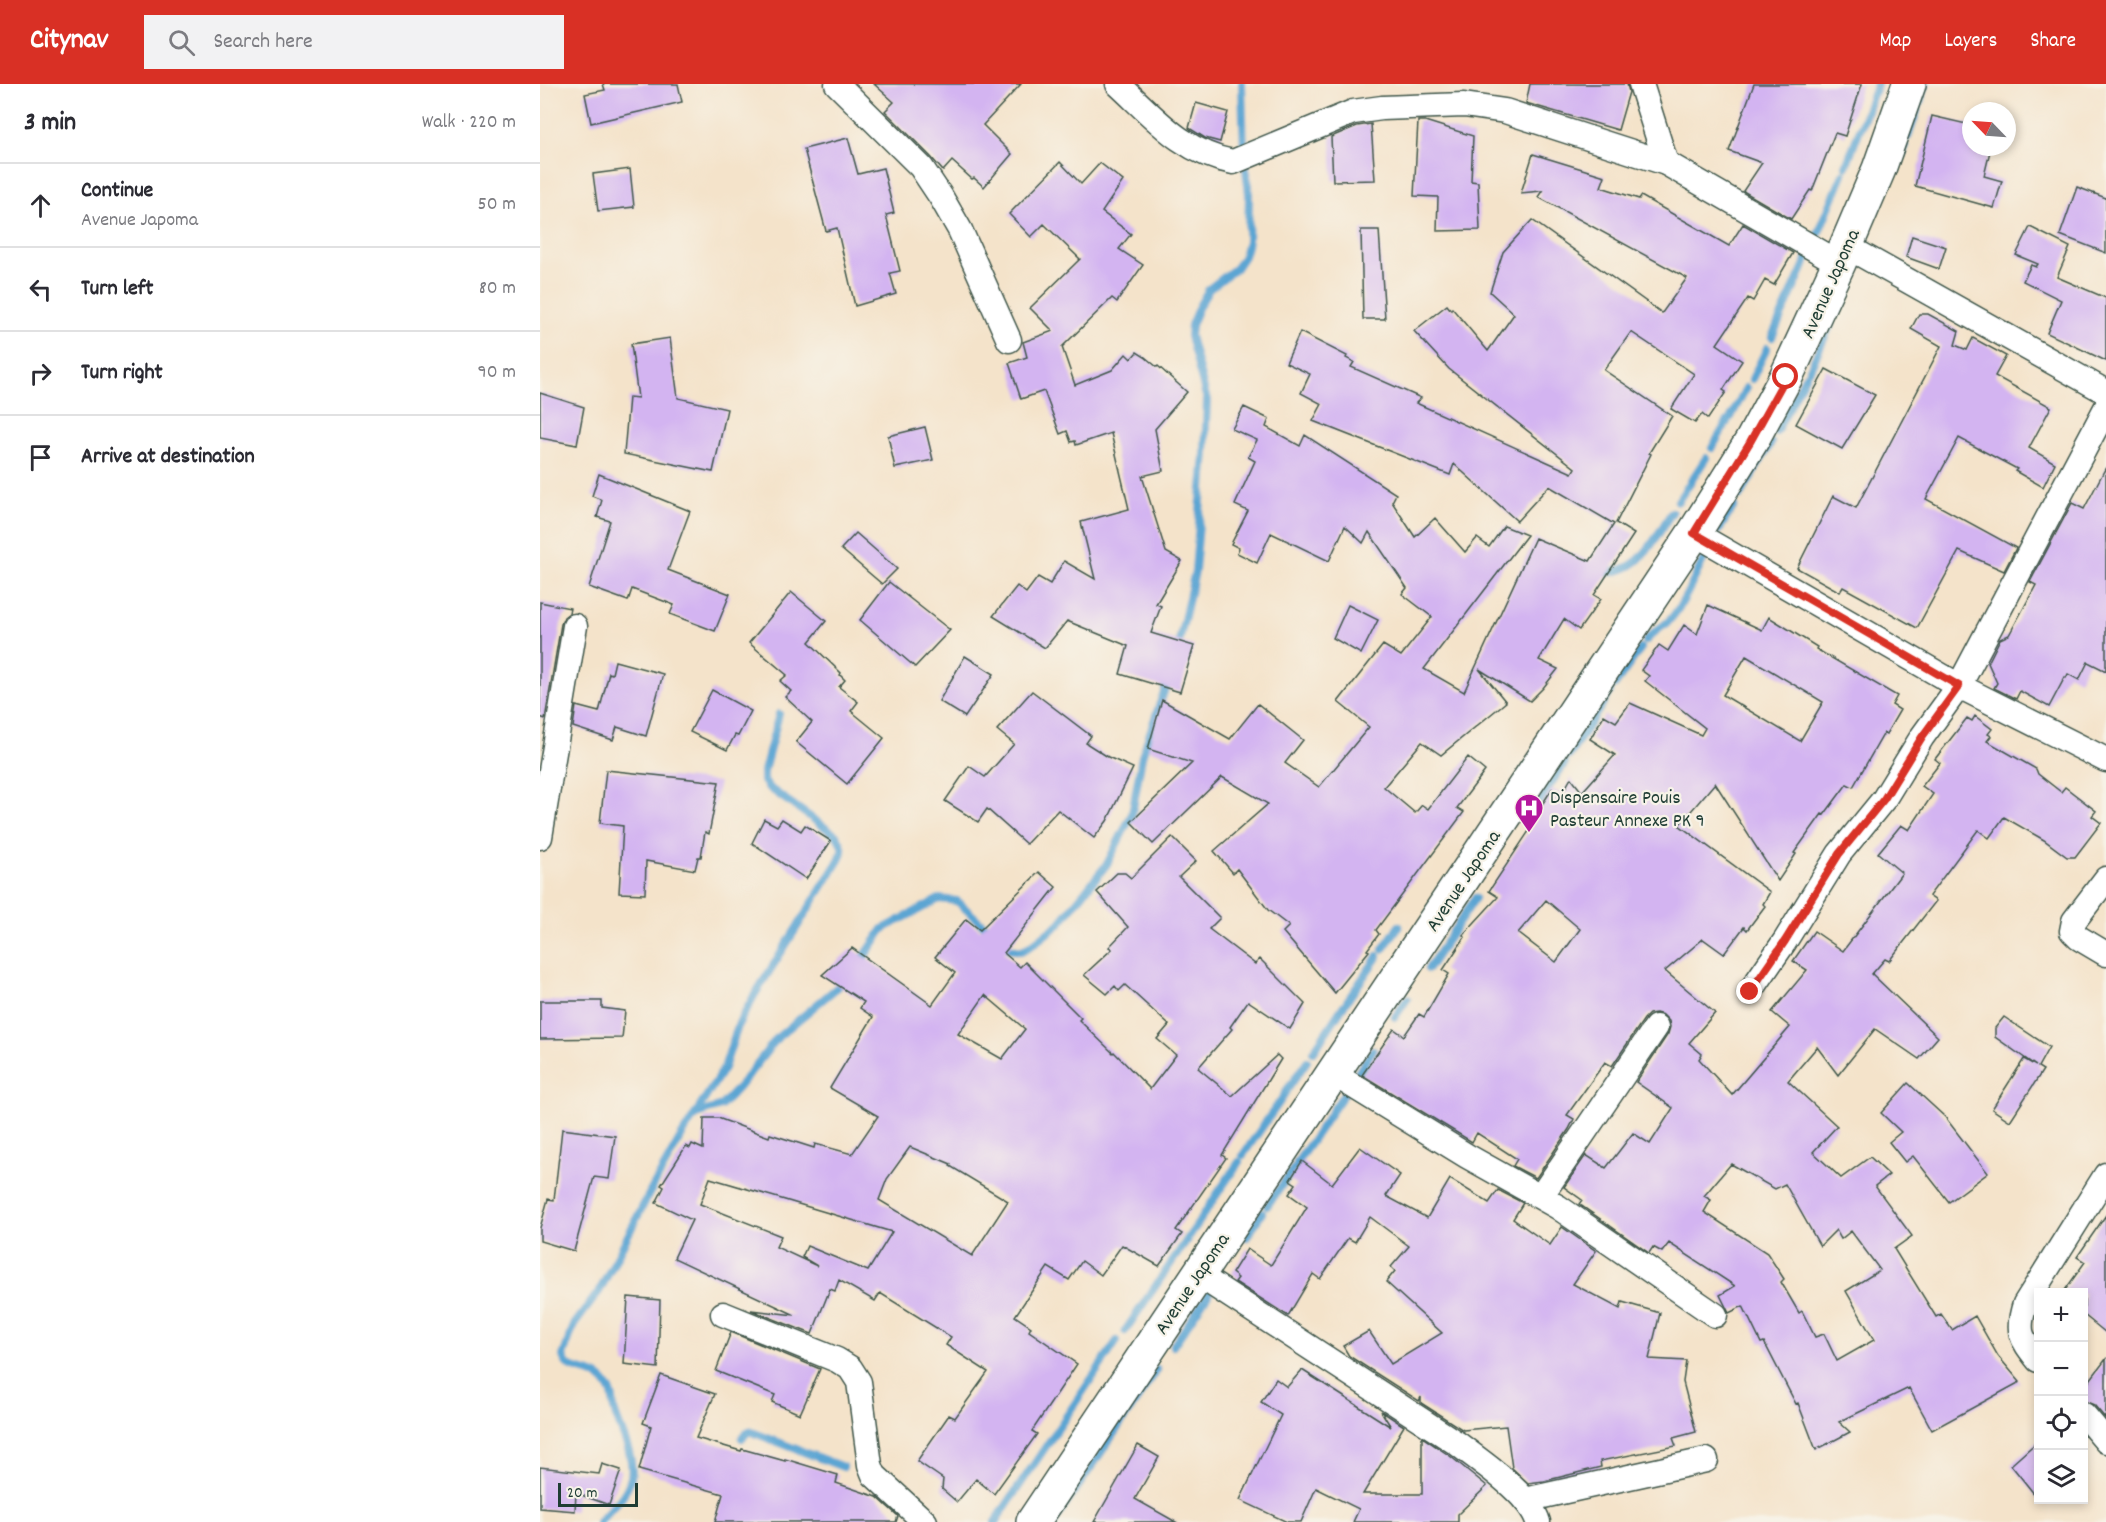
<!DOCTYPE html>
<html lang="en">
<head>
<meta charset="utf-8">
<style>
  body { margin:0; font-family:Dekko,sans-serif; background:#f2f2f3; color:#2b2b33 }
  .controls { position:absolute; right:18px; bottom:18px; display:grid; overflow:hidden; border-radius:0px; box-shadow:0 3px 9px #0003 }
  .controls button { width:54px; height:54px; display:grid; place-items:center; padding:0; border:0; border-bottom:2px solid #e1e1e2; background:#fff; color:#2b2b33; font:30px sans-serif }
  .compass { position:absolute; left:1422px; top:18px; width:54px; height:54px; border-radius:50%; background:#fff; box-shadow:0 3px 9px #0003; rotate:295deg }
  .scale { position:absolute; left:18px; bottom:15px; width:80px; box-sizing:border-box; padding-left:6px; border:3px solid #1f3d34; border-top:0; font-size:16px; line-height:21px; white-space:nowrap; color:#1f3d34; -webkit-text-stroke:4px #f7f3e8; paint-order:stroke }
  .stop { position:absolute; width:18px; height:18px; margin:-14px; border:4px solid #d93025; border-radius:50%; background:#fff }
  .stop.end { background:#d93025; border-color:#fff; box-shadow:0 2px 6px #0008 }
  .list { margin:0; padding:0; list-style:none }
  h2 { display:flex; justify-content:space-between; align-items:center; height:78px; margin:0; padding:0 24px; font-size:26px }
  h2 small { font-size:20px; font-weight:400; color:#7c7c81 }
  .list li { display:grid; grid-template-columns:39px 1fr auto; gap:18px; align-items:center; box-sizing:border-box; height:84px; padding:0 24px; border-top:2px solid #e1e1e2 }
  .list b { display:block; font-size:22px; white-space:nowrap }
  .list p { margin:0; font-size:20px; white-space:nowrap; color:#7c7c81 }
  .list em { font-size:20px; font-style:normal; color:#7c7c81 }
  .icon { flex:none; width:33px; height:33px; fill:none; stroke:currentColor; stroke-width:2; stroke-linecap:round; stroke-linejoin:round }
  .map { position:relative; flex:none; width:1566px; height:1438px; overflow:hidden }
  header { display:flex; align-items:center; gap:36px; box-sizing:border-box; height:84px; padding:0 30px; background:#d93025; color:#fff }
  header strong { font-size:28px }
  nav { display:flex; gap:33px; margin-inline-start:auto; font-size:21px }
  .search { width:420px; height:54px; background:#f2f2f3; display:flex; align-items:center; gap:15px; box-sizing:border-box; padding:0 21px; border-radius:0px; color:#7c7c81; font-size:22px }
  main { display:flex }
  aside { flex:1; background:#fff }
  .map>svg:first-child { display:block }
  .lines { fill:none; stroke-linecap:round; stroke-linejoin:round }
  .stream { stroke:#5ca5d3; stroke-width:8 }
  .building { fill:#d3b4f1; fill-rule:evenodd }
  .street-casing { stroke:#3f564a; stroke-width:27 }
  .primary-casing { stroke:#3f564a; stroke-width:36 }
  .street { stroke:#fff; stroke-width:24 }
  .primary { stroke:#fff; stroke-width:33 }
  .route { stroke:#d93025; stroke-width:8 }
  .labels { text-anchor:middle; stroke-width:4.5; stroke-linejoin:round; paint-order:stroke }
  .street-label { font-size:20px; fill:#1f3d34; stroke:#f7f3e8 }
  .poi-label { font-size:20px; fill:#1f3d34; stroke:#f7f3e8; text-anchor:start }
</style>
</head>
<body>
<header>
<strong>Citynav</strong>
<div class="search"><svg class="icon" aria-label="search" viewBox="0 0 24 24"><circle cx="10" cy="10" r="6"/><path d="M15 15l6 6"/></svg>Search here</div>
<nav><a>Map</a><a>Layers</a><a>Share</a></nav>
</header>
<main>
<aside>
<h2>3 min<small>Walk · 220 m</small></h2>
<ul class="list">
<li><svg class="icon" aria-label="ahead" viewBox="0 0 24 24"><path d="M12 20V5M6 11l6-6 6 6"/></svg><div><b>Continue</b><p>Avenue Japoma</p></div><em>50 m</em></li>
<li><svg class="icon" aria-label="left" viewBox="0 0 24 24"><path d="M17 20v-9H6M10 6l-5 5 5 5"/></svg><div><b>Turn left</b></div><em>80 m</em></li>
<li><svg class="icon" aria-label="right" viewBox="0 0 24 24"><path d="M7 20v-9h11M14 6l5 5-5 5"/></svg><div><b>Turn right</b></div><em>90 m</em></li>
<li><svg class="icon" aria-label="arrive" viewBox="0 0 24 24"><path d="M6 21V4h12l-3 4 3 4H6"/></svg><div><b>Arrive at destination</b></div></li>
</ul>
</aside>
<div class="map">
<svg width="1566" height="1438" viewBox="0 0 1566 1438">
  <rect width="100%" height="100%" fill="#f7f3e8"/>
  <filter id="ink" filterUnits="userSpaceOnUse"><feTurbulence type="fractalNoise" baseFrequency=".0167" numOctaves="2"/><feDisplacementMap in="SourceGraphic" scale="12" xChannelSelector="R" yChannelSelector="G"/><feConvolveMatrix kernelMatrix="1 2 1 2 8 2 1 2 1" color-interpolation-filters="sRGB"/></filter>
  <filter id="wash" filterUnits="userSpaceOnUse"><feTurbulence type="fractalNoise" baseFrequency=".008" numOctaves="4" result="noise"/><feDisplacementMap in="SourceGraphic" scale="24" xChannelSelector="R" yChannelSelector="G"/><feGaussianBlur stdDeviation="1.35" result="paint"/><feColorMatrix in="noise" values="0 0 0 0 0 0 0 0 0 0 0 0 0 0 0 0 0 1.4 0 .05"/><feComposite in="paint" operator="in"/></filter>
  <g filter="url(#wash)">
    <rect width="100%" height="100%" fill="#f4e3ca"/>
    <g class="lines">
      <g class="stream">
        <polyline points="1368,53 1386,0"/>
        <polyline points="1358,79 1365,63"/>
        <polyline points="1306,82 1337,0"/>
        <polyline points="1276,155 1303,90"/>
        <polyline points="1294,230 1313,188"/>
        <polyline points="1232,253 1268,173"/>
        <polyline points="1270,285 1290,242"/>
        <polyline points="1212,295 1227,264"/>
        <polyline points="1191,333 1206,304"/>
        <polyline points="1236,348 1266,291"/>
        <polyline points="1172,364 1187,338"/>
        <polyline points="1200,412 1231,359"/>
        <polyline points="1138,417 1166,374"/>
        <polyline points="1179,446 1194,422"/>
        <path d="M1059,488C1101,491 1112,458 1132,428"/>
        <path d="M1106,557C1115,545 1125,543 1133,532C1146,516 1155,493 1164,474"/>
        <polyline points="637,567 655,487 665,369 667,316 650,252 651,241 658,224 669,205 696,184 704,172 708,158 709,110 704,69 702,0"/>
        <polyline points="1075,601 1101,564"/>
        <polyline points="1029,672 1070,608"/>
        <polyline points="1000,716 1025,679"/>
        <polyline points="920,837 935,814"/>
        <polyline points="462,858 470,865 481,867 492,861 519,840 567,780 592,730 602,672 629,593"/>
        <polyline points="843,865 859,842"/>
        <polyline points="318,882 343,845 399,815 417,817 452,849"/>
        <polyline points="888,885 918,840"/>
        <polyline points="807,917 838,872"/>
        <polyline points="855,933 867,915"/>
        <polyline points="773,968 804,921"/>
        <polyline points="815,993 833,966"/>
        <polyline points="745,1009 767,977"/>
        <polyline points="156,1032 159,1029 181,1022 198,1004 238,953 306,896"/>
        <polyline points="775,1052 806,1007"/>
        <polyline points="703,1071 743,1013"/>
        <polyline points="757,1078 772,1057"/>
        <polyline points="727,1122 754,1084"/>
        <polyline points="663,1131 699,1078"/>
        <polyline points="707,1153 722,1129"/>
        <polyline points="585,1247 661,1135"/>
        <polyline points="633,1262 671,1206"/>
        <polyline points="202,1354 209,1347 303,1383"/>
        <path d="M59,1438C71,1424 87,1412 91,1393C95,1371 80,1347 74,1326C73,1320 74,1314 71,1308C68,1302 65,1297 60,1294C48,1284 27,1289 23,1272L34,1241L60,1206L110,1108L141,1053L184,984L199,939L214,912L299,776C304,765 303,762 297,752L228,703L224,697V687L239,630"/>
        <polyline points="455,1438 577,1257"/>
        <polyline points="514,1438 617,1286"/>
      </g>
    </g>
    <g id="blocks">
      <g class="building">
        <polygon points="63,0 138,0 142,18 51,39 45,10 65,6"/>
        <polygon points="334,0 481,0 443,41 472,70 444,103 434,94 432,95 412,77 403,87 391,73 345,27 354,18"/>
        <polygon points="990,0 1087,0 1089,8 1078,46 986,19"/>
        <polygon points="1214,0 1322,0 1305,52 1295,49 1272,107 1270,106 1251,135 1203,107 1222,79 1189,67"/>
        <polygon points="656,19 688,28 680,58 665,54 649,44"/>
        <polygon points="1392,32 1431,41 1431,63 1451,63 1444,92 1462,97 1454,124 1375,102"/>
        <polygon points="878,37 885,37 933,52 931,97 938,98 940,146 897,147 898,113 874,112"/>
        <polygon points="831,40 835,96 793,97 791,53 817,42"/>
        <polygon points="308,54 318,90 343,84 354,129 346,131 360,187 350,189 356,210 315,222 297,144 286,147 264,65"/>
        <polygon points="993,70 1065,92 1061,103 1099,115 1101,112 1189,162 1203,140 1253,169 1234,201 1225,196 1213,217 1208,214 1177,260 1202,277 1183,306 1186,308 1168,335 1162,330 1155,339 1131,325 1154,290 1091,248 1064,286 1132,332 1109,369 1111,370 1076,439 1094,450 1054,511 1061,515 1039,546 1024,535 999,576 1018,585 1003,604 990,617 939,585 966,618 901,671 882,658 844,703 875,729 882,721 888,725 928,673 945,687 917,724 924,728 836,846 839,850 827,866 829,867 795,909 743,848 749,842 728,826 697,785 693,789 674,767 728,720 682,693 613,760 591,738 652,679 608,665 622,616 690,655 718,620 763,656 745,679 779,703 829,643 798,618 843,561 861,572 892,533 862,510 867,504 829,448 823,459 805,442 789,477 731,449 717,479 697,469 699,464 691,460 708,427 695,421 715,377 708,373 717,356 692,345 704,323 729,335 726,343 760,362 765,351 856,410 852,418 875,453 895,434 925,468 937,454 949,463 964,442 987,451 884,585 924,608 995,454 1050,477 1074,440 1009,402 977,437 914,380 910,391 773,337 782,320 761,309 770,290 746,279 760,248 807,272 806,274 814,278 811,283 881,314 876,319 1032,389 1035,384 909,285 874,247 907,221 911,226 912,224 948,267 974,230 950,208 963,168 992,136 1122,229 1147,194 998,113 1002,107 981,109"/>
        <polygon points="520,78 541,100 560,79 583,97 562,128 591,150 579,165 603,181 577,218 572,214 522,263 535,301 572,286 586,270 591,275 597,268 605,273 617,283 618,282 647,308 615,345 623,387 602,392 626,468 642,477 616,520 621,522 611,549 654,562 640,608 580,590 588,562 527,537 505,564 453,532 477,502 486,509 498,493 510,500 524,477 555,495 541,438 589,425 571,349 536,361 535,357 531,358 527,347 520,350 504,307 481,315 469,279 487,273 483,258 513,247 490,224 540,175 504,140 491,153 469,130"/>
        <polygon points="90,85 94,123 58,127 53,90"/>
        <polygon points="1537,103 1566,114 1566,169 1520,151"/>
        <polygon points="1490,143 1530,163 1517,193 1566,214 1566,277 1507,249 1521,216 1483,197 1491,181 1496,183 1498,180 1476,171"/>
        <polygon points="821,146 839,146 845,235 823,235"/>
        <polygon points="1372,152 1406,163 1399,185 1366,173"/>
        <polygon points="1379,230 1388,230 1419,247 1415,261 1427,266 1433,254 1466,272 1455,292 1511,323 1489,364 1515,379 1503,403 1475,387 1477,385 1419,354 1386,415 1476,464 1464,487 1419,467 1377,544 1303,503 1300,508 1257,484 1293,412 1316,424 1401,262 1371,245"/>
        <polygon points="130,254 138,314 187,325 173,388 84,370 89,313 98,314 91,260"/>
        <polygon points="1286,285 1335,311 1302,365 1256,340"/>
        <polygon points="0,309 44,323 37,361 0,354"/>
        <polygon points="385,343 393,376 355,384 348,352"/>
        <polygon points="1566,383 1566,587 1548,578 1539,596 1528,590 1526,594 1525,593 1509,623 1480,607 1476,615 1454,604 1457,599 1448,579 1460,555 1469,551 1496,501 1490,498 1532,419 1544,425"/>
        <polygon points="59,390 150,427 128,486 190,510 175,547 130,530 134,521 92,505 88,517 49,503 70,437 57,433 62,416 52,412"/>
        <polygon points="316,449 357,485 342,500 301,465"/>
        <polygon points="349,498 410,546 375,583 320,536"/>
        <polygon points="251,508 286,537 269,558 301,589 300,591 305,596 299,603 318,618 311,627 344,654 307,700 256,658 272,638 245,613 251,607 240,597 247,591 209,559"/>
        <polygon points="0,518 30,524 29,529 24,533 21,540 5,635 0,633"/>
        <polygon points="808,521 838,536 821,570 793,554"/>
        <path d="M1168,521L1222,546L1229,533L1277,563L1276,565L1357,612L1352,621L1360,626L1346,650L1344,649L1313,703L1307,700L1284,731L1282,730L1254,769L1256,770L1238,797L1175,699L1139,741L1230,808L1223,820L1225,822L1207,846L1204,843L1184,870L1163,855L1125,887L1175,929L1149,959L1162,970L1159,975L1192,1011L1250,943L1232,928L1267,886L1253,877L1274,847L1303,867L1362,789L1338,769L1361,741L1369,746L1393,710L1382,702L1400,679L1395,675L1427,634L1432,637L1435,632L1452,645L1448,650L1451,652L1447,657L1496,685L1498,690L1521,708L1525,703L1556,727L1552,732L1561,739L1535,773H1527L1504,756L1464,733L1449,754L1438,746L1389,812L1396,817L1349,877L1345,875L1332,890L1398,953L1379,975L1335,945L1298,991L1277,963L1248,997L1297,1042L1273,1068L1301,1094L1330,1073L1349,1091L1335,1102L1372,1152L1354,1165L1396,1233L1401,1230L1412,1246L1435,1232L1458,1272L1480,1298L1392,1346L1369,1304L1299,1338L1310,1348L1276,1366L1258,1319L1256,1320L1224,1258L1221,1259L1203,1222L1189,1229L1180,1211L1195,1202L1129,1159L1122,1168L1113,1163L1109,1169L1039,1120L1042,1116L1024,1103L1046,1071L1066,1084L1093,1049L1110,1060L1133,1024L1096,998L1128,950L1130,943L1129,937L1123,931L1116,929L1109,930L1104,935L1072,982L1065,978L1027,1031L1034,1035L1029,1045L996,1094L973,1082L977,1075L937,1049L932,1058L822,991L854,945L864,952L879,930L884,933L909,890L903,886L925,853L923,851L958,813L949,807L997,735L994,733L1012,705L1022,710L1031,694L1042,708L1075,671L1050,655L1064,631L1076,638L1090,619L1161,651L1165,644L1105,597L1109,592L1101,586L1119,561L1128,567L1144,541L1157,550ZM1206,572L1283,618L1260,657L1183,611ZM1006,816L1040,845L1016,878L978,849ZM1191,1080L1235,1105L1245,1100L1280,1162L1296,1146L1301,1155L1311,1147L1340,1186L1306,1207L1334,1256L1297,1277L1284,1250L1275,1253L1262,1227L1259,1229L1241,1198L1244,1195L1227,1169L1164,1128L1171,1116L1164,1112Z"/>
        <polygon points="425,572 454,590 425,633 399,617"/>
        <polygon points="75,577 123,590 106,652 77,643 73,656 33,643 36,622 59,628 69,589 72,590"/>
        <polygon points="172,606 211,627 198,652 195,651 187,666 150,648"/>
        <polygon points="492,607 551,652 546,659 568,673 593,684 567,737 554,754 518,726 486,760 447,725 438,738 405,717 429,682 445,693 474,660 457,646"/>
        <polygon points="66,686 179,698 169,750 165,748 161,773 158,773 155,786 106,777 105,810 79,809 83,742 60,739"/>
        <polygon points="224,735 237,742 242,735 261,747 265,741 291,757 266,795 212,759"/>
        <path d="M632,753L656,777L639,793L680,834L669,845L715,880L720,875L765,920L750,945L708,917L690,943L692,945L658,984L692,1012L737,971L741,975L682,1071L686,1074L636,1146L642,1150L619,1182L582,1161L561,1191L542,1177L529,1196L508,1183L475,1232L491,1243L489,1247L537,1280L492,1347L497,1350L454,1410L436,1395L417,1418L402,1405L403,1395L377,1377L409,1331L415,1334L448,1288L406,1261L411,1253L340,1209L335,1217L299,1196L295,1207L290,1205L272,1250L211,1226L255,1231L134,1174L152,1136L116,1119L124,1103L121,1101L146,1062L150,1064L152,1060L163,1065L164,1034H178L229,1053L230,1050L274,1064L275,1060L312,1070L338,1032L290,1004L333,933L320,924L324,918L282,891L312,864L392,921L415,889L395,873L426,835L440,846L499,788L516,803L464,869L480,883L485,878L541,934L539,936L573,969L574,968L610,1005L636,971L617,955L629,941L585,901L579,907L575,902L567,910L544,891L572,865L569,863L588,843L557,808L577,789H585L591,794ZM445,911L485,945L462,975L418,950ZM370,1063L411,1080L410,1082L468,1117L432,1172L339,1116L347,1095ZM170,1094L245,1116L352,1148L328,1187L267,1162L262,1173L277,1182L236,1163L241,1152L160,1120Z"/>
        <polygon points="0,917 62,917 62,924 85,927 82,954 0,955"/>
        <polygon points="1464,933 1509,963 1498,983 1503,986 1470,1037 1452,1025 1484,975 1496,982 1455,953 1455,944"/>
        <polygon points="1368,999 1405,1033 1448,1089 1409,1118 1373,1072 1365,1078 1349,1058 1361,1048 1341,1029"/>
        <polygon points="22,1045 75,1052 69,1095 54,1093 34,1167 0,1157 0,1144 8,1115 14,1116"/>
        <polygon points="820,1063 860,1091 846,1112 887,1134 910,1095 949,1119 958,1106 983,1119 973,1135 1010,1161 1022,1143 1056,1167 1033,1200 1080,1225 1082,1218 1120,1229 1109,1275 1146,1277 1143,1298 1156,1348 1133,1354 1136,1362 1060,1377 1061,1383 1004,1397 988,1399 972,1384 966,1342 923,1346 881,1319 881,1313 879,1317 809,1272 803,1262 829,1247 851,1280 902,1249 846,1198 855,1187 851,1183 869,1162 830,1133 815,1158 808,1154 780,1195 773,1190 748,1232 695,1198 698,1194 692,1189 707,1165 731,1181 767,1123 749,1110 756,1100 750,1096 762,1077 792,1100"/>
        <polygon points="1566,1131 1566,1249 1544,1231 1544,1209 1523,1209 1545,1178 1537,1173"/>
        <polygon points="88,1213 120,1216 118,1284 84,1280"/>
        <polygon points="191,1248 280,1285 260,1330 232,1318 235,1311 176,1287"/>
        <polygon points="1566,1275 1566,1335 1554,1321 1544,1317 1544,1304"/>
        <polygon points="762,1286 851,1343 841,1327 864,1342 823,1410 882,1410 882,1353 910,1372 947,1402 918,1430 918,1438 813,1438 819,1425 776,1404 761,1438 747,1438 700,1416 741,1331 721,1318 736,1295 747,1303"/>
        <polygon points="121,1291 175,1310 156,1354 201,1367 202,1365 245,1377 245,1375 298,1391 296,1399 337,1413 358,1432 356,1438 175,1438 183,1410 99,1386 111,1342 103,1339"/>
        <polygon points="1498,1357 1498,1416 1499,1416 1471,1381"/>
        <polygon points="598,1361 619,1373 595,1415 636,1438 554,1438"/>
        <polygon points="62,1380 81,1386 69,1421 36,1409 35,1427 0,1424 0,1383 59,1390"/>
      </g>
    </g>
  </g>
  <g filter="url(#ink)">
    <use href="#blocks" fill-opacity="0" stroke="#3f564a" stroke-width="1.5"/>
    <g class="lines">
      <g class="street-casing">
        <g id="street">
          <polyline points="297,0 381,83 401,113 420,146 469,256"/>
          <path d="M578,0C614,33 643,69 693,78L813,28L842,24L924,21L965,27L1126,79L1299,179"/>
          <polyline points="1101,0 1126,79"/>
          <polyline points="1306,162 1566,308"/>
          <polyline points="1154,449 1419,602 1566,676"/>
          <polyline points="0,753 35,542"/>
          <polyline points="1566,795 1534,837 1532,847 1539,854 1566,870"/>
          <polyline points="1210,908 1245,857 1299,770 1344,715 1382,653 1419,602 1566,324"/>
          <polyline points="792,989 927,1072 1018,1123 1175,1231"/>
          <polyline points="1001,1112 1116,943"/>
          <path d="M657,1190L918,1360C941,1378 990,1410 998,1438"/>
          <polyline points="183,1230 297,1276 310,1284 319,1298 330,1381 334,1391 385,1438"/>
          <path d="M1498,1276C1481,1254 1476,1248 1485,1220L1566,1091"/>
          <polyline points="1544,1331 1566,1357"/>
          <polyline points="985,1416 1166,1376"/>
        </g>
      </g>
      <g class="primary-casing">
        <polyline id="primary" points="493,1438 1154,449 1211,358 1246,293 1299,179 1339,85 1369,0"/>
      </g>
      <use href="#street" class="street"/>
      <use href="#primary" class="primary"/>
    </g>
  </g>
  <g class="lines" filter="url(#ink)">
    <polyline class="route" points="1210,908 1245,857 1299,770 1344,715 1382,653 1419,602 1154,449 1210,358 1246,293"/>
  </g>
  <defs>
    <g id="hospital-pin" transform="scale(1.5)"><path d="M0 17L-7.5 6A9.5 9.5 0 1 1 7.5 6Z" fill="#b5179e" stroke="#f7f3e8"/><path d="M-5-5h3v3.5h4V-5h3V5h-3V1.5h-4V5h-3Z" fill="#fff"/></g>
  </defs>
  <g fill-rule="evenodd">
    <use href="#hospital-pin" x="989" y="724"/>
  </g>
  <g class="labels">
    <g class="street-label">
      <text transform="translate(1289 199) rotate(-66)" y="7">Avenue Japoma</text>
      <text transform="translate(922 796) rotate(-56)" y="7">Avenue Japoma</text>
      <text transform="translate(651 1199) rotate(-56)" y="7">Avenue Japoma</text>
    </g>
    <g class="poi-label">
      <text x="1010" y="719">Dispensaire Pouis<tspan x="1010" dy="23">Pasteur Annexe PK 9</tspan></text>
    </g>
  </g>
</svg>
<div class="controls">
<button>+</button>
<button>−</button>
<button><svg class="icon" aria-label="locate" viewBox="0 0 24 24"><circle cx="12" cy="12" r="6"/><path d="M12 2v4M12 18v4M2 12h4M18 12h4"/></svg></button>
<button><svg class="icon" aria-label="layers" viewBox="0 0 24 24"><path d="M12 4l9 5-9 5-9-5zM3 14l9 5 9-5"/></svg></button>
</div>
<svg class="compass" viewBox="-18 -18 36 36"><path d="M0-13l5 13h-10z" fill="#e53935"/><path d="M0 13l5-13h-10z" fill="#7c7c81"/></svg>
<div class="scale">20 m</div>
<div class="stop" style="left:1246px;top:293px"></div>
<div class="stop end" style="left:1210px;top:908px"></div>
</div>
</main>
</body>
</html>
